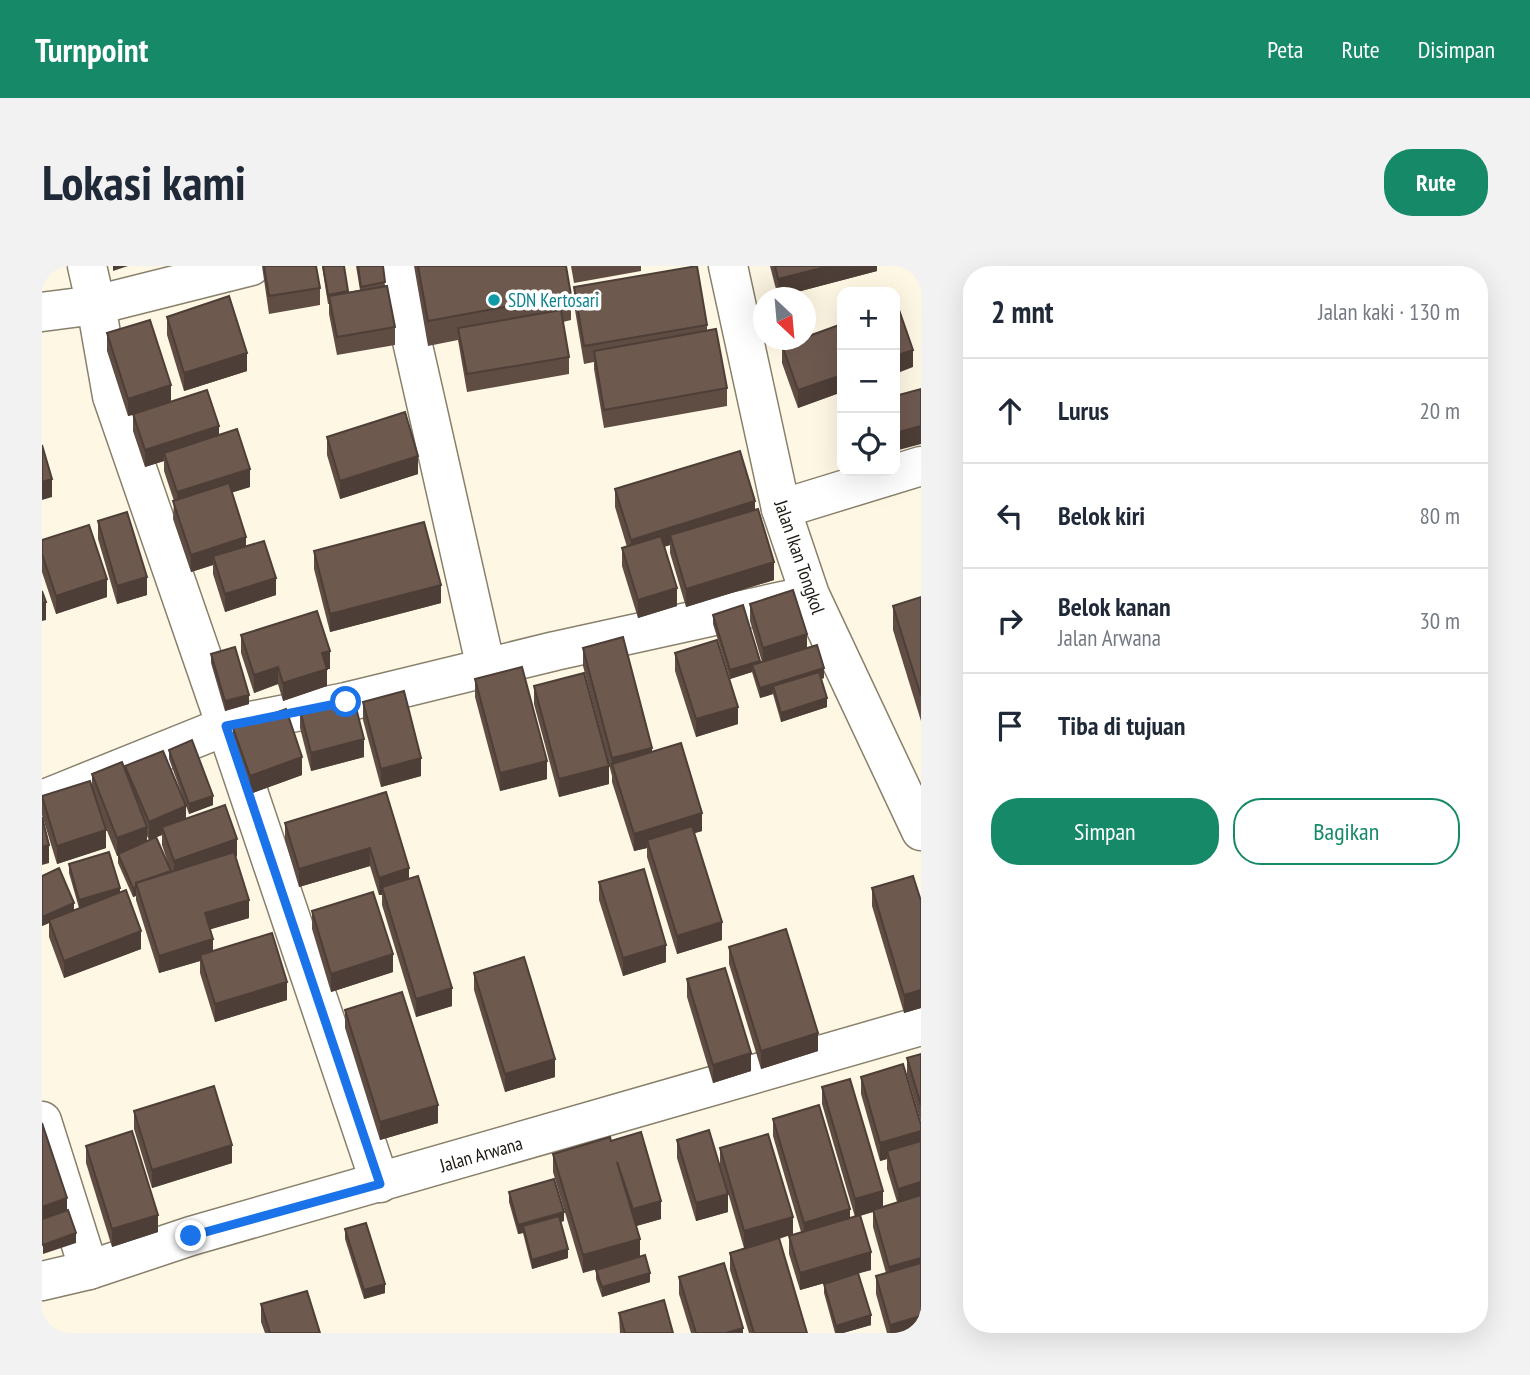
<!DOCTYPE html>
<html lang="id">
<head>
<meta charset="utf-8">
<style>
  body { margin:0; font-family:"PT Sans Narrow",sans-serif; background:#f2f2f3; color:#1f2937 }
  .controls { position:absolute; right:21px; top:21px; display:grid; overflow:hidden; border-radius:14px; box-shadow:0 7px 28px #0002 }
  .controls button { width:63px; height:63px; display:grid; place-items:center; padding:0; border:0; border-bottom:2px solid #e0e1e3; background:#fff; color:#1f2937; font:35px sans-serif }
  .compass { position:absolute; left:711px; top:21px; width:63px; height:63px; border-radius:50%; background:#fff; box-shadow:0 7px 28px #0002; rotate:154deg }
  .stop { position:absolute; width:21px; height:21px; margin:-16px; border:5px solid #1a73e8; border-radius:50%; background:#fff }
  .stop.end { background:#1a73e8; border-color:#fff; box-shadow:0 2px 7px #0008 }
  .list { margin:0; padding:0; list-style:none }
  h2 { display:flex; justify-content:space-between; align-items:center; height:91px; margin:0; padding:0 28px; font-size:30px }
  h2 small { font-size:23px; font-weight:400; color:#747a83 }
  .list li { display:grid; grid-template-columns:46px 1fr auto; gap:21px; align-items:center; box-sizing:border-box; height:105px; padding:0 28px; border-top:2px solid #e0e1e3 }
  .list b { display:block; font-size:26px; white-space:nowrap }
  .list p { margin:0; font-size:23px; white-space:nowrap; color:#747a83 }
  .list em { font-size:23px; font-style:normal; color:#747a83 }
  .actions { display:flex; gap:14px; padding:21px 28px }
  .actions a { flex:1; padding:16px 0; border:2px solid #168969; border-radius:28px; text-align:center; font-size:24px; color:#168969 }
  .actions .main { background:#168969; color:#fff }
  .icon { flex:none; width:38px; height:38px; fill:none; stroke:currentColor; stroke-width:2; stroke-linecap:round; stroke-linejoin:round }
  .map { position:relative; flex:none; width:879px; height:1067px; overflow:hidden; border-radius:28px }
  header { display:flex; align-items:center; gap:42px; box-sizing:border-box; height:98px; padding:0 35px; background:#168969; color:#fff }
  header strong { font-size:33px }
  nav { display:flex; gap:38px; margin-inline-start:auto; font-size:24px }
  .intro { display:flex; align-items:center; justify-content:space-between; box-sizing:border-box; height:168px; padding:0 42px }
  h1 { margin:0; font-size:49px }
  .button { padding:18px 32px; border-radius:28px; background:#168969; color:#fff; font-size:24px; font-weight:700 }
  main { display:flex; gap:42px; padding:0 42px }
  aside { flex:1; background:#fff; border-radius:28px; box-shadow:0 7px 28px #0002 }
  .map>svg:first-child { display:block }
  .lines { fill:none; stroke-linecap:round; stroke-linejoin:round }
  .street-casing { stroke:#88806b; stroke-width:41 }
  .secondary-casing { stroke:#88806b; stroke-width:41 }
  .street { stroke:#fff; stroke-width:38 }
  .secondary { stroke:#fff; stroke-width:38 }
  .wall { fill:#5f4d44; fill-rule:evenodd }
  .shaded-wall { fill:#4d3e37 }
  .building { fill:#6e594f; stroke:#4d3e37; stroke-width:2 }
  .route { stroke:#1a73e8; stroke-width:9 }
  .culture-dot { fill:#0f9aa8; stroke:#fff; stroke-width:2.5 }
  .labels { text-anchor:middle; stroke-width:7; stroke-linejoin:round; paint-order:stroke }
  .culture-label { font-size:19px; fill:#0d838f; stroke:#fff; text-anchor:start }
  .street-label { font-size:19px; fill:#1d1a12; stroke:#fff }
</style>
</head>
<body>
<header>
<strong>Turnpoint</strong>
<nav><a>Peta</a><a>Rute</a><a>Disimpan</a></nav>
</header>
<div class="intro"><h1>Lokasi kami</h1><a class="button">Rute</a></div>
<main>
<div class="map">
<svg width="879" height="1067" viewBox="0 0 879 1067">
  <rect width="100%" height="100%" fill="#fef7e4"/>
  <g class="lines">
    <g class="street-casing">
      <g id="street">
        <polyline points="45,0 54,39 70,130 184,460 338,917"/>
        <polyline points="353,0 444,402"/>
        <polyline points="0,46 54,39 209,0"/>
        <polyline points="739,243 879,200"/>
        <polyline points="0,534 184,460 304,436 513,385 759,331"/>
        <polyline points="0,855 47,1004"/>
        <polyline points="0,1015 47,1004 149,970 879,760"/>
      </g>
    </g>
    <g class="secondary-casing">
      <polyline id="secondary" points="686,0 739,243 768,329 879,565"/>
    </g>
    <use href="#street" class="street"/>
    <use href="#secondary" class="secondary"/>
  </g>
  <g class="wall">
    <polygon points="220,0 274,0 278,22 278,39 227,48"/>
    <polygon points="280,0 302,0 306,26 318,24 314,0 341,0 343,20 353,61 353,79 295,89 287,48 287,38 286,38"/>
    <polygon points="372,0 524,0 529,29 529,54 521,56 527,91 527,108 425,126 416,74 386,80"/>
    <polygon points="529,0 599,0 599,5 532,17"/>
    <polygon points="728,0 835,0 835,5 736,31"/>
    <polygon points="532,21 665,59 665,65 685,122 685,140 562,162 552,103 552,96 542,98 532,38"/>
    <polygon points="125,51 205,105 142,125 125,69"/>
    <polygon points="800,58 800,126 756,142 740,97 740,79"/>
    <polygon points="65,67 129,136 177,169 208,221 190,226 204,280 234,329 183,346 171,308 171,299 149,306 131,253 132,235 122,205 122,195 103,201 91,165 91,149 86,150 65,85"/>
    <polygon points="285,171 376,208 298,233 285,189"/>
    <polygon points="573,223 713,243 732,314 644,341 628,287 628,279 622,281 635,340 596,352 580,300 580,282 585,281 573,241"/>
    <polygon points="56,255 105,329 75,338 56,273"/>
    <polygon points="0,274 65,331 14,348 0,306"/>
    <polygon points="272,285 399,337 288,366 272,303"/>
    <polygon points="879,331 879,455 851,364 851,340"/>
    <polygon points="708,338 765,382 782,412 779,413 785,441 739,456 731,428 718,432 710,406 688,413 671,358 671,349 718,396 720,396 708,355"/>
    <polygon points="199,369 288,403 285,403 285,420 241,435 236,418 212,427 199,387"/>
    <polygon points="541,382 610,486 660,565 652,567 680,674 635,688 605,591 605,582 592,585 570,516 570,510 541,400"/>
    <polygon points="633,387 696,458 654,471 633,405"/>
    <polygon points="169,388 207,438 183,445 169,397"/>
    <polygon points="433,413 505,513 458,525 433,431"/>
    <polygon points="492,420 567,518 517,531 492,438"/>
    <polygon points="321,436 379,510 339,521 321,454"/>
    <polygon points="258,444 322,491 269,505 258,462"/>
    <polygon points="191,462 260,509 208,528 191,480"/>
    <polygon points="127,484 171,539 147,548 127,493"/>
    <path d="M83,500L144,553L195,590L194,591L207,652L168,663L171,685L245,734L173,756L158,707V695L117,707L94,634V630L91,631L76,597V590H75L58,547L64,582L15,598L0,549V530L50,521V508L83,505ZM120,569V579L127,600L105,575V570L107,574Z"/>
    <polygon points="344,526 367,613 410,740 374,751 340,639 340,629 337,629 328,600 257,621 243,574 243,557"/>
    <polygon points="27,598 78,626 99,683 22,712 7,671 7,657 0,660 0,610 32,644 37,642 27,607"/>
    <polygon points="557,616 624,696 581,710 557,634"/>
    <polygon points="830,622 879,635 879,742 862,747 830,640"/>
    <polygon points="270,645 351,706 289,726 270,663"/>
    <polygon points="687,681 776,785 719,803 687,698"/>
    <polygon points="432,707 513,811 463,826 432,724"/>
    <polygon points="645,713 709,805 671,817 645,731"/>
    <polygon points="303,744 396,857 338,874 303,762"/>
    <polygon points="879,788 879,856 865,809 865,792"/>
    <polygon points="861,798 879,1067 845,1067 834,1028 834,1010 844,1007 831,961 831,946 818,950 829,1004 816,1007 829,1059 801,1067 793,1067 782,1027 782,1018 810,1009 758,1024 747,988 747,970 759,966 731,870 731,853 808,952 813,951 780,838 780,821 841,941 855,936 845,903 845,893 838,895 819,828 819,811"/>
    <polygon points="92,845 190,897 110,922 92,863"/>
    <polygon points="635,874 686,946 654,955 635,892"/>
    <polygon points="569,875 619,953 594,960 541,1007 511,906 511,888"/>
    <polygon points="44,880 116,966 70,981 44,897"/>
    <polygon points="678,882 751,968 737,973 765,1067 707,1067 688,1004 688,987 702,982 678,899"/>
    <polygon points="467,926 522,955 518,956 526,992 490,1003 481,967 476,968 467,936"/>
    <polygon points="303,963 343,1027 322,1033 303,973"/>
    <polygon points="554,1004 608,1016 560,1031 554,1013"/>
    <polygon points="637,1011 701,1067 649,1067 637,1028"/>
    <polygon points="219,1038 278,1067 223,1067 219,1056"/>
    <polygon points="577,1047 631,1067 578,1067"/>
  </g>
  <g class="shaded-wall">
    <polygon points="71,0 86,0 71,5"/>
    <polygon points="787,0 835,0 835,5 736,31 736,13"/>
    <polygon points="871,84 871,101 853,108 853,90"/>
    <polygon points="205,87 205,105 142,125 142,107"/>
    <polygon points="800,109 800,126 756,142 756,124"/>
    <polygon points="129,119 129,137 86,150 86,133"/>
    <polygon points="177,160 177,178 122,187 122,195 103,201 103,184"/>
    <polygon points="879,160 879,178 853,185 853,167"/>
    <polygon points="376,190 376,208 298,233 298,215"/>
    <polygon points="208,203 208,221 135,244 135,226"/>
    <polygon points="10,213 10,231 0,234 0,216"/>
    <polygon points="713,235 713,253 628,269 628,279 589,291 589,274"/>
    <polygon points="204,271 204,289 171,290 171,299 149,306 149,289"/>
    <polygon points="732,296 732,314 644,341 644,323"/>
    <polygon points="105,311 105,329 75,338 75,320"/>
    <polygon points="234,312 234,329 183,346 183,328"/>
    <polygon points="65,313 65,331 14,348 14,330"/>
    <polygon points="399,319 399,337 288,366 288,348"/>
    <polygon points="635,322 635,340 596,352 596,334"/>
    <polygon points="4,336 4,354 0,355 0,337"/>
    <polygon points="765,368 765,386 721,400 721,382"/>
    <polygon points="288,385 288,403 285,403 285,420 241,435 241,417 280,387"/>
    <polygon points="718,395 718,404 710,399 710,406 688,413 688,404"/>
    <polygon points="236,401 236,418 212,427 212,409"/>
    <polygon points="782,402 782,412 733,427 731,420 731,428 718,432 718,422"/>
    <polygon points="207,429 207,438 183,445 183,435"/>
    <polygon points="785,432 785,441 739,456 739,447"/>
    <polygon points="696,441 696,458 654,471 654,453"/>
    <polygon points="322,473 322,491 269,505 269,487"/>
    <polygon points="610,482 610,499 570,498 570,510 570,492"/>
    <polygon points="260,491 260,509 208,528 208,510"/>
    <polygon points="379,492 379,510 339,521 339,503"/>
    <polygon points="505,495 505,513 458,525 458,507"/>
    <polygon points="567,500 567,518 517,531 517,513"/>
    <polygon points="171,530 171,539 147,548 147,538"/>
    <polygon points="144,540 144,558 120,561 120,569 107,574 107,556"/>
    <polygon points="660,547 660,565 607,581 605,574 605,582 592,585 592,568"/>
    <polygon points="105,561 105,579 75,590 75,572"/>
    <polygon points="64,564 64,582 15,598 15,580"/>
    <polygon points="195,573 195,590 132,613 132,595"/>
    <polygon points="7,579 7,597 0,599 0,581"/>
    <polygon points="328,582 328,600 257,621 257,603"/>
    <polygon points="367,602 367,620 340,621 340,629 337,629 337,612"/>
    <polygon points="94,621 94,630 91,631 91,622"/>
    <polygon points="78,622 78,631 37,643 37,634"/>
    <polygon points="207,634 207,652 163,665 163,647"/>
    <polygon points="32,637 32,646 7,654 7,657 0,660 0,651"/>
    <polygon points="680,656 680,674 635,688 635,670"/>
    <polygon points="99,665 99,683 22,712 22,695"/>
    <polygon points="171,673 171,691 158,689 158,695 117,707 117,690"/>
    <polygon points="624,679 624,696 581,710 581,692"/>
    <polygon points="351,688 351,706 289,726 289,708"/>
    <polygon points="245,716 245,734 173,756 173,738"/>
    <polygon points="410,722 410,740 374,751 374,733"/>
    <polygon points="879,724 879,742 862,747 862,729"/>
    <polygon points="776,767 776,785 719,803 719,785"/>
    <polygon points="709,787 709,805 671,817 671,799"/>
    <polygon points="513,793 513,811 463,826 463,808"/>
    <polygon points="396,839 396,857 338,874 338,856"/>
    <polygon points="879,865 879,883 845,885 845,893 838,895 838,877"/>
    <polygon points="190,879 190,897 110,922 110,904"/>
    <polygon points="879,916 879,934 856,941 856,923"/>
    <polygon points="841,925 841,943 813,951 813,933"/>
    <polygon points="686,928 686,946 654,955 654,937"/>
    <polygon points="25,932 25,950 0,959 0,941"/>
    <polygon points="619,935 619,953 591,961 591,943"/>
    <polygon points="808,943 808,961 762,975 762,957"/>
    <polygon points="522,946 522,955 483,966 481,960 481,967 476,968 476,959"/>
    <polygon points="116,949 116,966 70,981 70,963"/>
    <polygon points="751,951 751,968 702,983 702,965"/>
    <polygon points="34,967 34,977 1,988 1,979"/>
    <polygon points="598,973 598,991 541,1007 541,989"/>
    <polygon points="526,983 526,992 490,1003 490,994"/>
    <polygon points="829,986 829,1004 758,1024 758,1007"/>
    <polygon points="879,992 879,1009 847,1019 847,1001"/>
    <polygon points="608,1007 608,1016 560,1031 560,1021"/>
    <polygon points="343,1018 343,1027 322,1033 322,1024"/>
    <polygon points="829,1049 829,1059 801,1067 794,1067 794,1060"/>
    <polygon points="879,1050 879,1067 848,1067 848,1059"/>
    <polygon points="701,1062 701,1067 684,1067"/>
  </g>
  <g class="building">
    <polygon points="222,0 274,0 278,22 227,30"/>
    <polygon points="281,0 302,0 306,25 286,29"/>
    <polygon points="316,0 341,0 343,16 319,21"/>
    <polygon points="376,0 524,0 529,29 386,55"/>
    <polygon points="655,0 665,59 542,80 532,21"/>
    <polygon points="733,0 787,0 736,13"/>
    <polygon points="345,20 353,61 295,71 287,30"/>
    <polygon points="187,30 205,87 142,107 125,51"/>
    <polygon points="855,38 871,84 853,90 853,39"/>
    <polygon points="519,44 527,91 425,108 416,62"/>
    <polygon points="108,54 129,119 86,133 65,67"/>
    <polygon points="800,58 800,109 756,124 740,79 756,74 764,74 764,71"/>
    <polygon points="674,63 685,122 562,144 552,85"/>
    <polygon points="879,123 879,160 853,167 853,130"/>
    <polygon points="165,124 177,160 103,184 91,148"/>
    <polygon points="363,146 376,190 298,215 285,171"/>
    <polygon points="195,163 208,203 135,226 122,187"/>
    <polygon points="0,179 10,213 0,216"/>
    <polygon points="698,185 713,235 589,274 573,223"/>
    <polygon points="187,217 204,271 149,289 131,235"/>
    <polygon points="716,243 732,296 644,323 628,269"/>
    <polygon points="85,246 105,311 75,320 56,255"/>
    <polygon points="382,256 399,319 288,348 272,285"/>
    <polygon points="47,259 65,313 14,330 0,288 0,274"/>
    <polygon points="619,270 635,322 596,334 580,282"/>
    <polygon points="222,275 234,312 183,328 171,290"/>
    <polygon points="751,324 765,368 721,382 708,338"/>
    <polygon points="0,325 4,336 0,337"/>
    <polygon points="879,331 879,430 851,340"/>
    <polygon points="701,339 718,395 688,404 671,349"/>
    <polygon points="275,345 288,385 280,387 285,403 241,417 236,401 212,409 199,369"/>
    <polygon points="581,371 610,482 570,492 541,382"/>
    <polygon points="675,374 696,441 654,453 633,387"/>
    <polygon points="775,379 782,402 718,422 710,399"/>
    <polygon points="193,381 207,429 183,435 169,388"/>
    <polygon points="480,401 505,495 458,507 433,413"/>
    <polygon points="777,406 785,432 739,447 731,420"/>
    <polygon points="542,407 567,500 517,513 492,420"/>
    <polygon points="362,425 379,492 339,503 321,436"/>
    <polygon points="311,430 322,473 269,487 258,444"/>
    <polygon points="244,443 260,491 208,510 191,462"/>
    <polygon points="150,474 171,530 147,538 127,484"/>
    <polygon points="639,477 660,547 592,568 570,498"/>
    <polygon points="121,485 144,540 107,556 83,500"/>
    <polygon points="80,496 105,561 75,572 50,508"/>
    <polygon points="48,515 64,564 15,580 0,530"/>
    <polygon points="344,526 367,602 337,612 328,582 257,603 243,557"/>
    <polygon points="183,539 195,573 132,595 120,561"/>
    <polygon points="0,551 7,579 0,581"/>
    <polygon points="650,560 680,656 635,670 605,574"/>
    <polygon points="114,571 129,605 94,617 94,621 91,622 76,588"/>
    <polygon points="67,586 78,622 37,634 27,598"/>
    <polygon points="192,586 207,634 163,647 171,673 117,690 94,617"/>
    <polygon points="17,602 32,637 0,651 0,610"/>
    <polygon points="602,603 624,679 581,692 557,616"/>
    <polygon points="376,610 410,722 374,733 340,621"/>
    <polygon points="871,610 879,635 879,724 862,729 830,622"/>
    <polygon points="84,624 99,665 22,695 7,654"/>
    <polygon points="331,626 351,688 289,708 270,645"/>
    <polygon points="744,663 776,767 719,785 687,681"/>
    <polygon points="230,667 245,716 173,738 158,689"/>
    <polygon points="482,691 513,793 463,808 432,707"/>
    <polygon points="683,702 709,787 671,799 645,713"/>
    <polygon points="360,726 396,839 338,856 303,744"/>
    <polygon points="879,788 879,839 865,792"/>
    <polygon points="861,798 879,859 879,865 838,877 819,811"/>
    <polygon points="808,813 841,925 813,933 780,821"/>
    <polygon points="172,820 190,879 110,904 92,845"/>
    <polygon points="777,839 808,943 762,957 731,853"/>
    <polygon points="0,857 25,932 0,941"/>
    <polygon points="667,864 686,928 654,937 635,874"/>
    <polygon points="90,865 116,949 70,963 44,880"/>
    <polygon points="599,866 619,935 591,943 575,896 598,973 541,989 511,888 568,871 569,875"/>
    <polygon points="726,868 751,951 702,965 678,882"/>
    <polygon points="879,875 879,916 856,923 845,885"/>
    <polygon points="512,913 522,946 476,959 467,926"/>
    <polygon points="879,929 879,992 847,1001 831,944"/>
    <polygon points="26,944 34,967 1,979 0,976 0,953"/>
    <polygon points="818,949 829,986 758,1007 747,970"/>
    <polygon points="517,950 526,983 490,994 481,960"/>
    <polygon points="324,957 343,1018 322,1024 303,963"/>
    <polygon points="737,972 765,1067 712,1067 688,987"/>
    <polygon points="603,989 608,1007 560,1021 554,1004"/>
    <polygon points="682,997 701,1062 684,1067 654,1067 637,1011"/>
    <polygon points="879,997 879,1050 848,1059 834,1010"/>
    <polygon points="816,1007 829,1049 794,1060 782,1018"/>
    <polygon points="265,1025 278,1067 228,1067 219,1038"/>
    <polygon points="622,1034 631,1067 583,1067 577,1047"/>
  </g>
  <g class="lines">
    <polyline class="route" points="149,970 338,918 184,460 304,436"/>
  </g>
  <circle class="culture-dot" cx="452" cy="34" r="7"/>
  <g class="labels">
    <g class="culture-label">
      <text x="466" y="41">SDN Kertosari</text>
    </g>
    <g class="street-label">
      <text transform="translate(758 291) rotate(71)" y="7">Jalan Ikan Tongkol</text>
      <text transform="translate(439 888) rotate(-16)" y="7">Jalan Arwana</text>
    </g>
  </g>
</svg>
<div class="controls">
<button>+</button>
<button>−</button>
<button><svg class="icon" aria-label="locate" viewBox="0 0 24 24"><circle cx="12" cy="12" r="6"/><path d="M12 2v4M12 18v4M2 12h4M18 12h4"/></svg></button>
</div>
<svg class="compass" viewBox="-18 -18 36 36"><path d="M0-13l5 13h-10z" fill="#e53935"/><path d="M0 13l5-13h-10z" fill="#747a83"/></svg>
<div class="stop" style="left:304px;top:436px"></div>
<div class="stop end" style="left:149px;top:970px"></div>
</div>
<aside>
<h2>2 mnt<small>Jalan kaki · 130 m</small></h2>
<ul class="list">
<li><svg class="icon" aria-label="ahead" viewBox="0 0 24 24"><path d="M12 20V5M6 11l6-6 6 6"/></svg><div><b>Lurus</b></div><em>20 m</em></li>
<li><svg class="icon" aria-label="left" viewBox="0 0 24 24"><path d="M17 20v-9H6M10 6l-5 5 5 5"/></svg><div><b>Belok kiri</b></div><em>80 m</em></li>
<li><svg class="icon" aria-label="right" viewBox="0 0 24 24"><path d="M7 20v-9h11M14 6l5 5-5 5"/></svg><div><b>Belok kanan</b><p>Jalan Arwana</p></div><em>30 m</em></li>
<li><svg class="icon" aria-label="arrive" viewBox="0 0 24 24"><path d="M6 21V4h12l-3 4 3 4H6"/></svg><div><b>Tiba di tujuan</b></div></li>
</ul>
<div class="actions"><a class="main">Simpan</a><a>Bagikan</a></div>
</aside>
</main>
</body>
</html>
